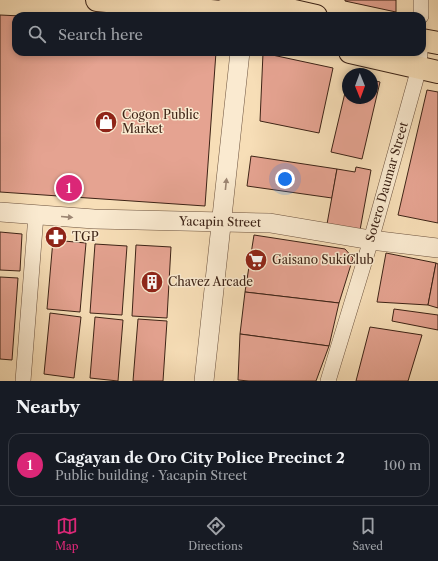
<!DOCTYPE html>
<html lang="en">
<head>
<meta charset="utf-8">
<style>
  body { margin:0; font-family:"Libre Caslon Text",serif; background:#242831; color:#f1f3f6 }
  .compass { position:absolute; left:342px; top:68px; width:36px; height:36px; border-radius:50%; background:#171b24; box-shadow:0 2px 6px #0003; rotate:179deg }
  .you { position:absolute; left:285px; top:179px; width:14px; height:14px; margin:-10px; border:3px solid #fff; border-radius:50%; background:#1a73e8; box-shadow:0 0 0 6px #1a73e833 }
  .badge { display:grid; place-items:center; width:26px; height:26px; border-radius:50%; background:#db2777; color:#fff; font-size:13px; font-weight:700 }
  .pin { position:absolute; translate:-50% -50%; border:2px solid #fff; box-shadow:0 1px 4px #0006 }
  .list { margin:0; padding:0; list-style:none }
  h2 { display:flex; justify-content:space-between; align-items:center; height:52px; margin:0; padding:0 16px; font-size:17px }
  h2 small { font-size:13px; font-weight:400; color:#9ea1a6 }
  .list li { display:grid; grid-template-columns:26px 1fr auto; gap:12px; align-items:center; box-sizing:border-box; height:64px; margin:0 8px 8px; padding:0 8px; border:1px solid #363941; border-radius:12px }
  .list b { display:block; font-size:15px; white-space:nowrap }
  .list p { margin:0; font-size:13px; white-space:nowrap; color:#9ea1a6 }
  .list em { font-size:13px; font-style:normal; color:#9ea1a6 }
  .icon { flex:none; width:22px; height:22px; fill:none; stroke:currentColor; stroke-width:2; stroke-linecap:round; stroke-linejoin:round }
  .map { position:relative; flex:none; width:438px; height:381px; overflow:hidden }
  .search { position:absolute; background:#171b24; box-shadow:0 2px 6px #0003; left:12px; right:12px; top:12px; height:44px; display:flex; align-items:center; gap:10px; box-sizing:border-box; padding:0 14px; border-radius:12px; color:#9ea1a6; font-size:15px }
  .sheet { height:124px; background:#171b24 }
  nav { display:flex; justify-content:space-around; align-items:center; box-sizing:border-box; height:56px; border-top:1px solid #363941; background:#171b24; font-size:11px; color:#9ea1a6 }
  nav a { display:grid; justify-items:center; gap:2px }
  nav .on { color:#db2777 }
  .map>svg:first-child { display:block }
  .building { fill:#e5a391; stroke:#3d2316 }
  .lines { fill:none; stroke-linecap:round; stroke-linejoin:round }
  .minor-casing { stroke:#6c523e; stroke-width:16 }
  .tertiary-casing { stroke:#6c523e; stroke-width:20 }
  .primary-casing { stroke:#3d2316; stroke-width:24 }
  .minor { stroke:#faead0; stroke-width:15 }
  .tertiary { stroke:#faead0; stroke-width:19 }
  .primary { stroke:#f7deb7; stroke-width:22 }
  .oneway { fill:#9c8673 }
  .labels { text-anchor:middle; stroke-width:3; stroke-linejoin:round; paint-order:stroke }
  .poi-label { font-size:12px; fill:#3d2316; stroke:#faead0; text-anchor:start }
  .street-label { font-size:12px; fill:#3d2316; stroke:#faead0 }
</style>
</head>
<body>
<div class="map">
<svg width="438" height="381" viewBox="0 0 438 381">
  <rect width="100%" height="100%" fill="#f7deb7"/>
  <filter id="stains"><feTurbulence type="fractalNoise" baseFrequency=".005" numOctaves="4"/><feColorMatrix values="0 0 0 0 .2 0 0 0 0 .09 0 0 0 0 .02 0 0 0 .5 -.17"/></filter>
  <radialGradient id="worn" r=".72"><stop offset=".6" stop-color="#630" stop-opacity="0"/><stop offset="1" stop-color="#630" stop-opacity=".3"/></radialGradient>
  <g class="building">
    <polygon points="345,0 396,0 396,12 345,1"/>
    <polygon points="0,15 21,16 16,16 16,52 216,52 205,206 0,192"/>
    <polygon points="263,53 333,68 319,133 260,121"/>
    <polygon points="348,80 348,98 372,98 372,80 380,82 362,159 331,152"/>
    <polygon points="427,90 438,92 438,223 398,215"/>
    <polygon points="251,156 337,169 332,198 247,186"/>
    <polygon points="356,167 371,170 360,230 327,224 337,169 355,172"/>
    <polygon points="0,232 22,234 20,271 0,270"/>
    <polygon points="254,235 345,249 353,258 339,303 245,292"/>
    <polygon points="53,240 86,243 80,312 47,309"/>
    <polygon points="95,244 127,246 122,315 90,313"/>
    <polygon points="136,245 171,247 167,318 132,316"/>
    <polygon points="386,253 436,263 428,305 377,302"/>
    <polygon points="436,263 438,264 438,308 428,305"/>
    <polygon points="0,277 18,278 12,360 0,359"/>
    <polygon points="245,292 339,303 329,346 240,334"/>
    <polygon points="394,309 438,315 438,330 392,321"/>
    <polygon points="50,313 81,317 74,378 44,374"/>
    <polygon points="95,317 123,320 118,381 90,378"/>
    <polygon points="138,319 167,321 163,381 133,381"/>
    <polygon points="370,327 422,335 408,381 356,381"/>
    <polygon points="240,334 329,346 316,381 249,381 238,380"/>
  </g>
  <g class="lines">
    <g class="minor-casing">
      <g id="minor">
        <polyline points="421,16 421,0"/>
        <polyline points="23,381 36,215"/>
        <polyline points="328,381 371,240 419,68 420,52"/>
      </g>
    </g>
    <g class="tertiary-casing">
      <g id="tertiary">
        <polyline points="244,16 246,0"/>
        <polyline points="0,212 94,219 270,223 371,240 438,248"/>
        <polyline points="204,381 240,52"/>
      </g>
    </g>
    <g class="primary-casing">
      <g id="primary">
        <polyline points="97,0 221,12 227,16"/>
        <polyline points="221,12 246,0 316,16"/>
        <polyline points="422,40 438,43"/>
        <polyline points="350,52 438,72"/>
      </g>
    </g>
    <use href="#minor" class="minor"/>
    <use href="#tertiary" class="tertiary"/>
    <use href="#primary" class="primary"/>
  </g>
  <defs><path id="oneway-solid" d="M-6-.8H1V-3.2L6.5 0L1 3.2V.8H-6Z"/></defs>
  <g class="oneway">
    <use href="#oneway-solid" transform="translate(226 184) rotate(-84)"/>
    <use href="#oneway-solid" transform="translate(67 217) rotate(5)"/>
  </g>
  <defs>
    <g id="shop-disc" transform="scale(1.15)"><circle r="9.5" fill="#8f2418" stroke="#faead0"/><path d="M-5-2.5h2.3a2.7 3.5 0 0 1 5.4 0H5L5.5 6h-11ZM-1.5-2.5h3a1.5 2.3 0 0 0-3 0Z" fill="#fff"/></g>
    <g id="pharmacy-disc" transform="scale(1.15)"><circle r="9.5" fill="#8f2418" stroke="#faead0"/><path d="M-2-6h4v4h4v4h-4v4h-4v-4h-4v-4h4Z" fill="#fff"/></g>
    <g id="supermarket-disc" transform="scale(1.15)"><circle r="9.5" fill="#8f2418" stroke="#faead0"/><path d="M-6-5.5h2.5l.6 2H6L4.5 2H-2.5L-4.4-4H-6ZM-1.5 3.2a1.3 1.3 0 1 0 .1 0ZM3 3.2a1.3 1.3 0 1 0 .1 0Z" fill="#fff"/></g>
    <g id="building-disc" transform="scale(1.15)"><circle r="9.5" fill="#8f2418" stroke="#faead0"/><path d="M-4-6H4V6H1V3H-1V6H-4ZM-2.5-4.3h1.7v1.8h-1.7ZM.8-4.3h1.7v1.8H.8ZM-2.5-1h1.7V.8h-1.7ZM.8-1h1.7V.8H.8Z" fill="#fff"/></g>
  </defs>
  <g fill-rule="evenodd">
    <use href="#shop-disc" x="106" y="122"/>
    <use href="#pharmacy-disc" x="56" y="237"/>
    <use href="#supermarket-disc" x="256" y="260"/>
    <use href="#building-disc" x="152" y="282"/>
  </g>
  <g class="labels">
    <g class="poi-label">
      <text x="122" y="119">Cogon Public<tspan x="122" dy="14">Market</tspan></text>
      <text x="72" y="241">TGP</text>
      <text x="272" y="264">Gaisano SukiClub</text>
      <text x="168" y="286">Chavez Arcade</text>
    </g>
    <g class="street-label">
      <text transform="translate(387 182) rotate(-74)" y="4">Sotero Daumar Street</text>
      <text transform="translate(220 222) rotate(1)" y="4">Yacapin Street</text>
    </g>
  </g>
  <rect width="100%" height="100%" filter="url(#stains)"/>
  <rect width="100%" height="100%" fill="url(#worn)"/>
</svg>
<svg class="compass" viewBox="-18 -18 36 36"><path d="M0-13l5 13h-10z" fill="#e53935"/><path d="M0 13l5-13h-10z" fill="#9ea1a6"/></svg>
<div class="you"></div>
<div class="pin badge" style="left:69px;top:188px">1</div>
<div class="search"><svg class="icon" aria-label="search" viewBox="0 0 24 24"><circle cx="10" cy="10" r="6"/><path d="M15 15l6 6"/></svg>Search here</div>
</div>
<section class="sheet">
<h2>Nearby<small></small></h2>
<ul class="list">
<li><span class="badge">1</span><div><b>Cagayan de Oro City Police Precinct 2</b><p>Public building · Yacapin Street</p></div><em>100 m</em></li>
</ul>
</section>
<nav>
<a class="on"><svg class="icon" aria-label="map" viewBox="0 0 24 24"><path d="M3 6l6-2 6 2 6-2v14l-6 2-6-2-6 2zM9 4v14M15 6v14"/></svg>Map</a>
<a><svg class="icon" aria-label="directions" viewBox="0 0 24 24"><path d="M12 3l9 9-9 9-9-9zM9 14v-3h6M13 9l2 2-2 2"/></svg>Directions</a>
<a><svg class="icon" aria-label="saved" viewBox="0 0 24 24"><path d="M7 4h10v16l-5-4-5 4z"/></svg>Saved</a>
</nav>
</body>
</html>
